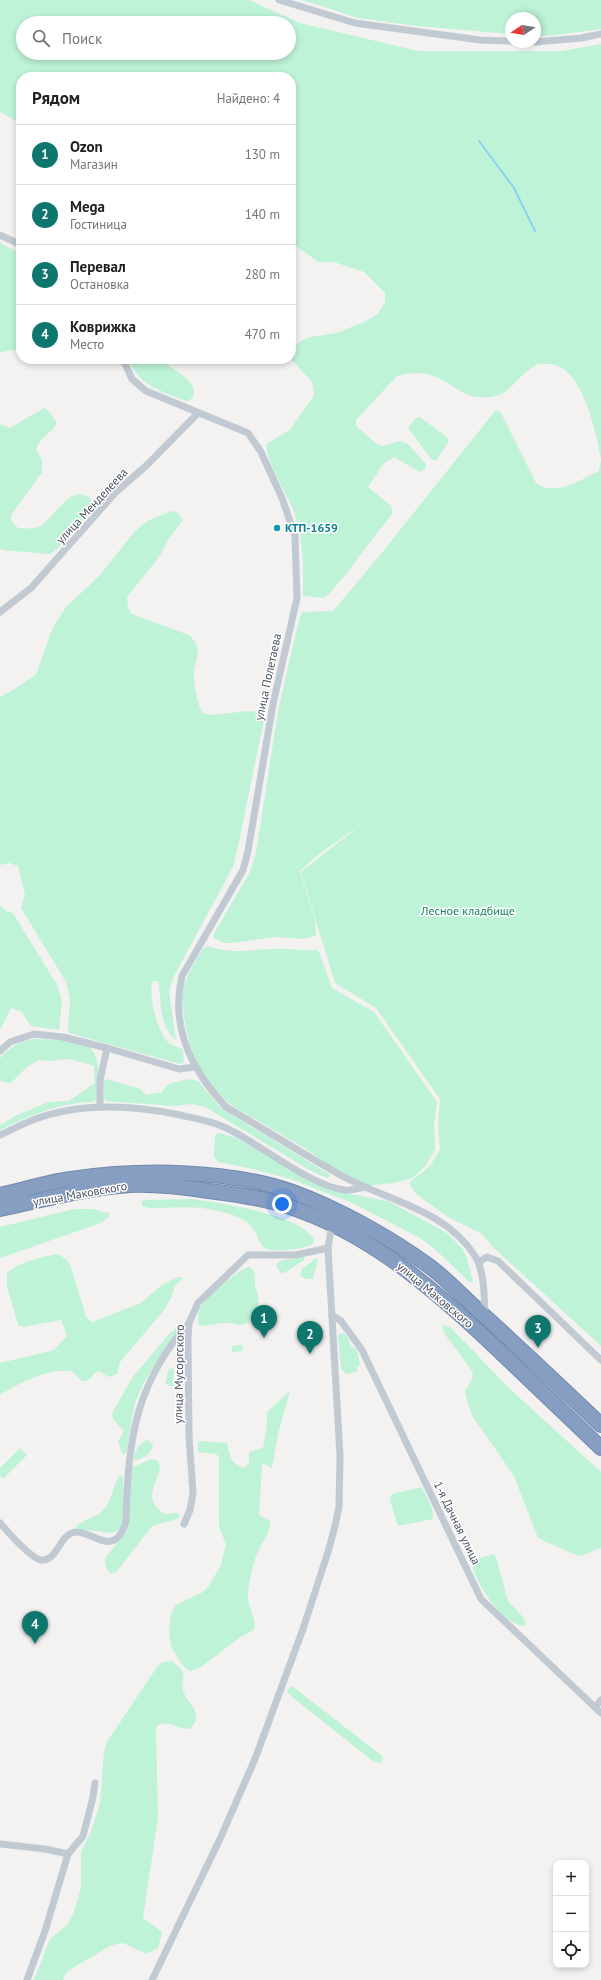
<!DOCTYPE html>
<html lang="ru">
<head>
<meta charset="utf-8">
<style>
  body { margin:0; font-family:"PT Sans",sans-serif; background:#f2f2f2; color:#202124 }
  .controls { position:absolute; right:12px; bottom:12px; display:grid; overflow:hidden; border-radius:8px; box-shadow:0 2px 6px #0003 }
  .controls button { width:36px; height:36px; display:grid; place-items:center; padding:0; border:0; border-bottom:1px solid #e0e0e0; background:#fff; color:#202124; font:20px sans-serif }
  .compass { position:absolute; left:505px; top:12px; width:36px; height:36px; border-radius:50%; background:#fff; box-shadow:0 2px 6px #0003; rotate:258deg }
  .you { position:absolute; left:282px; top:1204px; width:14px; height:14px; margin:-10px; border:3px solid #fff; border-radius:50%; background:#1a73e8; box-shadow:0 0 0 6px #1a73e833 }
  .badge { display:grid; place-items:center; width:26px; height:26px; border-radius:50%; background:#0f766e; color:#fff; font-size:13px; font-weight:700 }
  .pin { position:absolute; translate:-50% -33px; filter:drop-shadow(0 1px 2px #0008) }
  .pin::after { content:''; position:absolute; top:21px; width:14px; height:12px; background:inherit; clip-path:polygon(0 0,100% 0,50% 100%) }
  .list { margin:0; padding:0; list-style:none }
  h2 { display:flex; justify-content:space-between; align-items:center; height:52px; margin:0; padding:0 16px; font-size:17px }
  h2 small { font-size:13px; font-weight:400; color:#757577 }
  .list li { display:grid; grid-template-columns:26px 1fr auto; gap:12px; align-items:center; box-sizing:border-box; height:60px; padding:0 16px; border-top:1px solid #e0e0e0 }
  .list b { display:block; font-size:15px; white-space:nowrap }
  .list p { margin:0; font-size:13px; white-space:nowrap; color:#757577 }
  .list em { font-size:13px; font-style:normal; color:#757577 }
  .icon { flex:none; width:22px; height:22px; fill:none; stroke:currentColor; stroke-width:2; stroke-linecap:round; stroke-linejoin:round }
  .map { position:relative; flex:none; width:601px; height:1980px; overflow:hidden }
  .search { position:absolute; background:#fff; box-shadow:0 2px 6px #0003; left:16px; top:16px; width:280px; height:44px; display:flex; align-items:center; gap:10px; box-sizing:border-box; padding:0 14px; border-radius:22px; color:#757577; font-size:15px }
  .panel { position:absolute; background:#fff; box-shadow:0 2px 6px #0003; left:16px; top:72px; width:280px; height:292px; border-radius:16px }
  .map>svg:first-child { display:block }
  .green { fill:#bef3d7; fill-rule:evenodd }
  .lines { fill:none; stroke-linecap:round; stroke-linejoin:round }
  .stream { stroke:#89d2f2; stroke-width:2 }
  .highway-casing { stroke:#7189ae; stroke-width:16 }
  .street { stroke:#c1cad3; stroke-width:7 }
  .highway { stroke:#869ec2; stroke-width:14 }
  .culture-dot { fill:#0f9aa8; stroke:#fff; stroke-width:1.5 }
  .labels { text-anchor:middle; stroke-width:3; stroke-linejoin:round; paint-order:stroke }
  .street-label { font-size:12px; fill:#485260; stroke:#fff }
  .culture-label { font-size:12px; font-weight:bold; fill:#0d838f; stroke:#fff; text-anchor:start }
  .park-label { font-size:12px; fill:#128254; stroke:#fff }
</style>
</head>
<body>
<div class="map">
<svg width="601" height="1980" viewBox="0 0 601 1980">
  <rect width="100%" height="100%" fill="#f4f1f1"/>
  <g class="green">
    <path d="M0,0H249L300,23L418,51H562L601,44V458C596,432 582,363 548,364C544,364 539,363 536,365C511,379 513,400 477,397C460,395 449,381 433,376C424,372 407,373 397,376L356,420V426L378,445L383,446L400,441L408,444L426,464V468L420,472L394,457L383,464L368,487L391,506L393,513L360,555L347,573L328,595L323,598L305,596L303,595C303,568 304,541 295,515C287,491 269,470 266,444L290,430L314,395L312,382L291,359V349L301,341L310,337L337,333L366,321L378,314L385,302V293L364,272L334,262H318L291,242V77H21V123L18,122L0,112ZM23,23H289V53H23Z"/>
    <polygon points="302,0 601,0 601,29 548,36 535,35 535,18 511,18 511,34 417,26 358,18"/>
    <polygon points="0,243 21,254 21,349 0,352"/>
    <path d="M129,359H167L168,365C179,374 198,381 193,398L187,401C164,393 137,385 129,359Z"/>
    <path d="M44,408L47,409L57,423C51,434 40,437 36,449L42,460V472L11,515V521L18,528C25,529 36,529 42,525C56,515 71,483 91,499C91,501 92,503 92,506C90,514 58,551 50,554L2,550L0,548V424L10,428Z"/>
    <path d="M495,411H499L502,415L536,483C555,498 581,479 599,471L601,460V1346L494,1248L482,1234L448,1217L415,1193L409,1183L430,1166L440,1149L438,1125L440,1099L376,1008L335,983L301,872L363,823L319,854L300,871L315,920L316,935L305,939L277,937L231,943H224L214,938L213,935L250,872L256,852L279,706L300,616L303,612L333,611L380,555Z"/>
    <polygon points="420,417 448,438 448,443 436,461 431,459 408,428 416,418"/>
    <path d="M171,511L178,513L183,520L169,538L159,557L127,597L128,608L132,614L189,635C206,650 193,660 194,676C195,689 197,701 202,713L212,715L248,711H254L264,720L234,865L174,976L169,991L176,1040C158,1026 162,1001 158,981H152C149,997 156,1028 167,1041C170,1046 179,1046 183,1050L184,1062L180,1064L69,1033L68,1029L70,1000L66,982L21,908L25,894L18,866L9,863L0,865V697L15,689L36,674L53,627L66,607L100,575L135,531L147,521Z"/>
    <polygon points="0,905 6,911 13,913 57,985 62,1000 59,1030 31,1026 22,1012 11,1008 0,1030"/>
    <path d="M208,946C234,955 249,949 275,949C289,948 302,951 316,950L319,952L332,988L374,1012L437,1102L434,1124L435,1150L426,1165L413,1178L393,1183L366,1186H358L306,1149L231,1105C219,1095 204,1079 198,1065C189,1044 181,1016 183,992C185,976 196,962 203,948Z"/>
    <path d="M35,1039L63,1040L88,1045C103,1061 98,1080 97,1099L93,1102C60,1102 29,1116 0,1130V1125L17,1115L49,1102L69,1101L95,1083L94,1067L92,1065L67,1059L49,1061L40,1060L28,1066L11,1083L0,1081V1058C12,1046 18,1042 35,1039Z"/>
    <polygon points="107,1079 140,1089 146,1095 162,1092 168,1084 188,1079 198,1081 221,1108 329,1174 331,1176 327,1178 311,1171 205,1107 191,1104 173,1106 106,1101 104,1098 103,1081"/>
    <polygon points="219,1133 234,1137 329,1190 388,1201 447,1233 462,1248 467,1258 473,1282 469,1282 437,1251 420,1238 352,1203 291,1179 248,1168 218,1162 214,1156 215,1135"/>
    <path d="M192,1199C218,1203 302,1214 314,1240L313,1244C305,1249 274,1253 265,1248C259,1244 257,1235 254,1230C248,1219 231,1214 219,1211C196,1205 173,1208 149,1208L142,1206V1201L144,1200Z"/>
    <polygon points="74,1209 92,1209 109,1213 109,1217 101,1223 0,1258 0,1227"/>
    <path d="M58,1254L67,1260L71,1267L86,1317L92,1322L141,1303L162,1285L178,1277L184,1278L175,1285L171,1298L164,1310L120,1362L117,1374L109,1377L98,1371C93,1373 92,1379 86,1381C78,1383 77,1371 69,1371C45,1369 20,1383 0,1395V1363L51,1351L55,1349L67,1336L61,1320L22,1327L18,1325L7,1286V1274C15,1263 45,1256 58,1254Z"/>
    <polygon points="304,1257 304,1260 284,1273 281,1273 276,1266 279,1261"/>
    <polygon points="316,1258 318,1259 313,1279 305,1279 300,1275 302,1269"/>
    <path d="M250,1267C258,1273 253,1281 256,1289C261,1301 259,1319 245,1324C239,1326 232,1323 226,1323C218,1323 210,1325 201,1326L198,1323C198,1317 198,1310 202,1305C209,1296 239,1268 250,1267Z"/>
    <path d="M183,1322V1325C166,1349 146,1373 136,1401C131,1418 130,1435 126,1453L123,1455L118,1442L124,1431L113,1419L112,1413L133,1377L169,1334Z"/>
    <polygon points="445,1325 450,1327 510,1389 601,1472 601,1548 584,1555 578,1556 538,1538 514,1476 473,1417 467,1401 465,1391 473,1377 472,1371 444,1333 442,1328"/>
    <polygon points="343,1333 347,1336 351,1346 357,1350 360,1364 357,1368 357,1372 346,1374 341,1369 338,1337 339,1334"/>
    <polygon points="242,1345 243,1351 232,1352 232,1346"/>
    <polygon points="169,1368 174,1369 173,1387 165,1384"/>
    <path d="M290,1391L278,1434L272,1468L262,1463L259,1515L270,1521C271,1534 262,1541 258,1552C253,1561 249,1583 248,1594C247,1606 257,1618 254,1630L239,1638L201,1667L190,1671L183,1666L171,1646L169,1630L171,1613L176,1605L203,1592L208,1587L221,1565L226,1544L219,1527V1457L216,1454L198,1452V1443L200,1441L227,1443C230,1455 231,1465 245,1468L249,1462V1452L263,1448L267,1425V1412Z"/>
    <path d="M147,1440L153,1445L152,1449L146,1456L135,1461C132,1454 140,1442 147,1440Z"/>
    <polygon points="20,1448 27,1455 3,1479 0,1475 0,1468"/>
    <path d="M151,1459L158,1461L160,1466C157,1487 141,1498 165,1514L178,1513L180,1518L152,1526L117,1571L111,1574C106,1569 104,1563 106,1557L126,1533L129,1525L130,1473L133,1467Z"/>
    <path d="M120,1475L123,1478V1521L121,1528L113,1533L77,1529L76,1527C83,1518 97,1519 105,1508C112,1499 113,1485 120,1475Z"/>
    <polygon points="422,1487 432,1508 433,1519 398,1526 390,1500 392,1494"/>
    <path d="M493,1554L496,1557L508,1601L523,1617L526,1624L524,1626C503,1625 475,1583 472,1564L477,1559Z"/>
    <path d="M171,1661C193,1675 178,1678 184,1693C187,1701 194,1706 196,1714C197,1720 193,1729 187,1729C176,1728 169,1720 157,1726L156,1732L158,1817L143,1918L162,1932L158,1948L146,1954L123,1943L112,1945L71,1969L66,1973L63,1980H34L50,1939L68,1924L74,1912L81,1888V1852L91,1831L100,1804L104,1752L107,1742L157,1667L162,1662Z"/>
    <polygon points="290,1687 293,1687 381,1755 383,1757 382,1763 374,1762 292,1697 287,1691"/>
  </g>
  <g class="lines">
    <polyline class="stream" points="479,141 514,188 535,231"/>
    <g class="highway-casing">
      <g id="highway">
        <path d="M0,1195C23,1190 47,1182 71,1179C139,1169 226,1169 293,1192C337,1208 391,1238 429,1266C447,1279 463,1297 480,1312C521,1349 561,1387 601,1425"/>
        <path d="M0,1209C43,1200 86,1188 130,1185C156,1184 183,1187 209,1191C234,1194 260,1198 284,1205C375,1233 446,1300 513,1364C542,1392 572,1420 601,1448"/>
      </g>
    </g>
    <g class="street">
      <polyline points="279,0 355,23 480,40 511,41"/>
      <polyline points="535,42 581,38 601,34"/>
      <polyline points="0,235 21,245"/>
      <path d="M123,359L132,379L146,391L248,433L261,452L282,498L295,536L297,598L273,704L248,851L243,870L182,976C170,1027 192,1071 226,1107C266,1130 304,1155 344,1177C389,1201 446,1210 475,1256C485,1272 484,1297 485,1315"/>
      <polyline points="0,612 31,588 116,492 147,465 198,413"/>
      <polyline points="0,1051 10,1042 34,1034 63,1037 107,1048 179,1069 194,1067"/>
      <polyline points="100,1107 100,1080 107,1048"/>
      <path d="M0,1135C11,1130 22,1124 33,1120C80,1102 132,1105 180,1115C198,1119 216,1122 232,1131C262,1146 313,1187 345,1190C351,1191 359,1188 366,1187"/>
      <polyline points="479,1262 487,1257 498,1261 601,1360"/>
      <polyline points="332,1315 341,1321 362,1350 481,1599 601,1713"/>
      <path d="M0,1523C8,1532 30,1558 41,1560C58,1562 59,1533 76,1532C95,1532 114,1559 126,1522C127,1444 135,1383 189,1323"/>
      <polyline points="184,1524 190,1510 193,1493 189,1436 188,1340 189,1323 198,1303 248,1255 296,1255 328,1248"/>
      <polyline points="595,1707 601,1700"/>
      <polyline points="0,1844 45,1849 68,1854"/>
      <polyline points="27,1980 45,1931 68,1854 83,1836 93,1797 95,1783"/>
      <polyline points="152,1980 220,1839 255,1759 303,1629 328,1552 335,1526 339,1507 340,1456 328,1248 332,1225"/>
    </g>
    <use href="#highway" class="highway"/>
  </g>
  <circle class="culture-dot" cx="277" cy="528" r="4"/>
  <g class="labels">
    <g class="street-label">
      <text transform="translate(92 506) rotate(-47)" y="4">улица Менделеева</text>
      <text transform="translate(268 677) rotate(-78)" y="4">улица Полетаева</text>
      <text transform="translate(80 1194) rotate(-10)" y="4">улица Маковского</text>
      <text transform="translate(435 1295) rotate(40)" y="4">улица Маковского</text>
      <text transform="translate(179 1374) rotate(-89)" y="4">улица Мусоргского</text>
      <text transform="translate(457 1523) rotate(64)" y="4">1-я Дачная улица</text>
    </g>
    <g class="culture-label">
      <text x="285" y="532">КТП-1659</text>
    </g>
    <g class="park-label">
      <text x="468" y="915">Лесное кладбище</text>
    </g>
  </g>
</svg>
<div class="controls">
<button>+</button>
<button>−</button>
<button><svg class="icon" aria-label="locate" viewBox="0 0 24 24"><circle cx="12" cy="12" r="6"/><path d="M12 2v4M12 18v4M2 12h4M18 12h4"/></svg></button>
</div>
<svg class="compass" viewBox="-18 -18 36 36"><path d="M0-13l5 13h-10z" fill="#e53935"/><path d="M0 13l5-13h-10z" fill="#757577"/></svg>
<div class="you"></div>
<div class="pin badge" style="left:264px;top:1338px">1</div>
<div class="pin badge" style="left:310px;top:1354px">2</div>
<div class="pin badge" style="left:538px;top:1348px">3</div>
<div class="pin badge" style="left:35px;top:1644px">4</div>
<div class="search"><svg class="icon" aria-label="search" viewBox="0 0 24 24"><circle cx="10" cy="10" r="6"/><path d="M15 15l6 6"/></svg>Поиск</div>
<section class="panel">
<h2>Рядом<small>Найдено: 4</small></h2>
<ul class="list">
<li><span class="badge">1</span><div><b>Ozon</b><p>Магазин</p></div><em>130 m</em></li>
<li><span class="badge">2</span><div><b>Mega</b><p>Гостиница</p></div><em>140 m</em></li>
<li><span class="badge">3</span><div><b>Перевал</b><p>Остановка</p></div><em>280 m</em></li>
<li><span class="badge">4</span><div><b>Коврижка</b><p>Место</p></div><em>470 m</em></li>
</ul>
</section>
</div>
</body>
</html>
